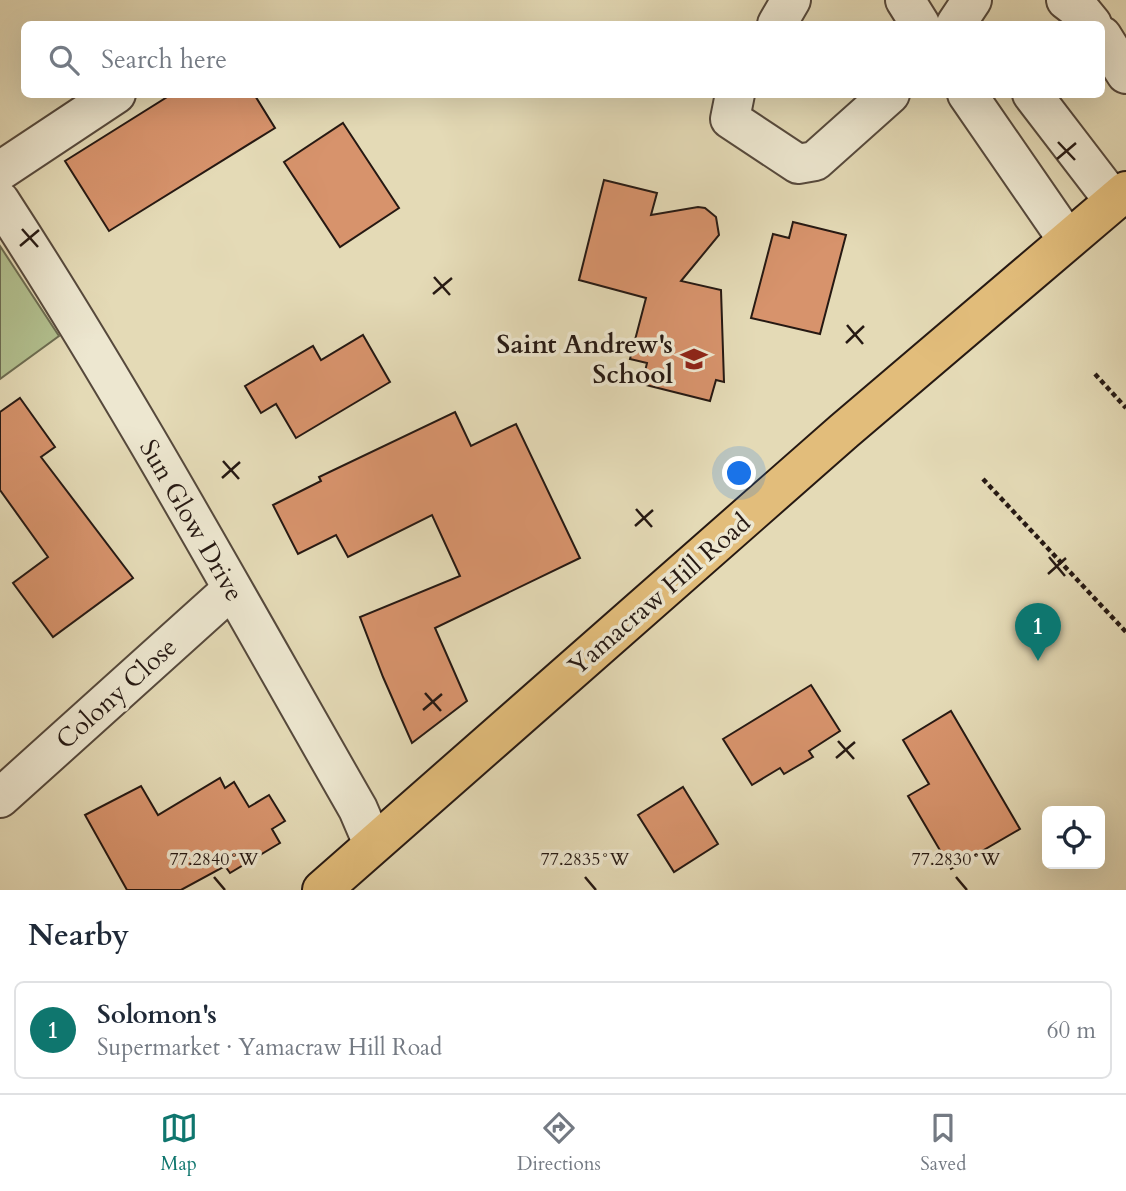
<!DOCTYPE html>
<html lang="en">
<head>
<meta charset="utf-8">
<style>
  body { margin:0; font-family:Cardo,serif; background:#f6f6f7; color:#1f2937 }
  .controls { position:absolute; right:21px; bottom:21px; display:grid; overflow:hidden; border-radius:10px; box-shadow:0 7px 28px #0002 }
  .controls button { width:63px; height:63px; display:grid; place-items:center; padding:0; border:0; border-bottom:2px solid #e0e1e3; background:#fff; color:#1f2937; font:35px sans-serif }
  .you { position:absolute; left:740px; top:474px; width:24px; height:24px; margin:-18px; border:5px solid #fff; border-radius:50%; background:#1a73e8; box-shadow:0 0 0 10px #1a73e833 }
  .badge { display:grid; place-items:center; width:46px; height:46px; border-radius:50%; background:#0f766e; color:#fff; font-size:23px; font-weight:700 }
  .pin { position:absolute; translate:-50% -58px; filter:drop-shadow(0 2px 4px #0008) }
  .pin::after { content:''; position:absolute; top:37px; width:24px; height:21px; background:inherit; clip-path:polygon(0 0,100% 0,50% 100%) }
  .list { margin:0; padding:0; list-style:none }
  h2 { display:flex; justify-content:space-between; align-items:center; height:91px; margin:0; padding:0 28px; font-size:30px }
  h2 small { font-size:23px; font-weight:400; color:#747a83 }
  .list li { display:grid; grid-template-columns:46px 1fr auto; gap:21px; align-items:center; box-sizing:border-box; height:98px; margin:0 14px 14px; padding:0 14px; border:2px solid #e0e1e3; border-radius:10px }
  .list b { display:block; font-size:26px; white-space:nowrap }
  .list p { margin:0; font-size:23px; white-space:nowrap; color:#747a83 }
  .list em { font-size:23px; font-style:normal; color:#747a83 }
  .icon { flex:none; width:38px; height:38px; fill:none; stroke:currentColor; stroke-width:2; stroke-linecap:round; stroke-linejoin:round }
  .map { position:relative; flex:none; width:1126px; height:890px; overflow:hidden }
  .search { position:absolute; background:#fff; box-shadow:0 7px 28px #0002; left:21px; right:21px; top:21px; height:77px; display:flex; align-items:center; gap:18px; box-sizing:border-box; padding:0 24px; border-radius:10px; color:#747a83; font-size:26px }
  .sheet { height:203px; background:#fff }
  nav { display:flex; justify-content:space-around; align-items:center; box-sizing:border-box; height:98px; border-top:2px solid #e0e1e3; background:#fff; font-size:19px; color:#747a83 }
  nav a { display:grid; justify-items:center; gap:4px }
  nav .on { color:#0f766e }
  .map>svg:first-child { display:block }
  .green { fill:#b2c08f; stroke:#6c6c51; stroke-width:2 }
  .building { fill:#d7936c; stroke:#261913; stroke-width:2 }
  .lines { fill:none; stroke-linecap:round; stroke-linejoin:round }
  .minor-casing { stroke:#56493c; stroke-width:42 }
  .major-casing { stroke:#261913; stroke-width:42 }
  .path { stroke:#261913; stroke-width:4.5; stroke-dasharray:5 3.5; stroke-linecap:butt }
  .minor { stroke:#ede7d0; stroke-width:38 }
  .major { stroke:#e2bd7b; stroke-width:38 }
  .ticks { fill:none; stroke:#261913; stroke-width:2.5 }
  .labels { text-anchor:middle; stroke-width:7; stroke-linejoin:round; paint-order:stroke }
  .poi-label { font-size:26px; font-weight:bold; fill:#261913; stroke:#ede7d0; text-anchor:end }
  .street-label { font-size:26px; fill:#261913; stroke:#ede7d0 }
  .ticks-label { font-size:18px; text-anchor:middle; fill:#261913; stroke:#ede7d0; stroke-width:7; stroke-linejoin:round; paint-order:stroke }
</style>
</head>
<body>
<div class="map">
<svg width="1126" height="890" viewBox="0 0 1126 890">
  <rect width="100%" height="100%" fill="#e4dab6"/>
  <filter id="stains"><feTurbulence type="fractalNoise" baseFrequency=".00286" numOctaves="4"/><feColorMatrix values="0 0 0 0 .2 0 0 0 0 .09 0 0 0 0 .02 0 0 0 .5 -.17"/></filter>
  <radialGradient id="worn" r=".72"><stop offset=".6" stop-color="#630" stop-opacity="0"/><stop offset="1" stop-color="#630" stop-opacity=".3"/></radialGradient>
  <polygon class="green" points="0,246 59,336 0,379"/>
  <g class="building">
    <polygon points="172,94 254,94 275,128 109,231 65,161"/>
    <polygon points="343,123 399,208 340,247 284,162"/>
    <polygon points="604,180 657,193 651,215 698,207 705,208 716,217 719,235 681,281 721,290 724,382 716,380 710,401 642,384 647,363 630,359 646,298 579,280"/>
    <polygon points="793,222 846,235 820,334 751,318 773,234 789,238"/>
    <polygon points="363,335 390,382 296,438 276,404 261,413 245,386 313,346 321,360"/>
    <polygon points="20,398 55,447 41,457 133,578 53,637 13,583 48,557 0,490 0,412"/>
    <polygon points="455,412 471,446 516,424 580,558 435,628 467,701 412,743 383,677 360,617 460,576 432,515 348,557 336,535 298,554 273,505 321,481 319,477"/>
    <polygon points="811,685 840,731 809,751 813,757 784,774 780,768 752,785 723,739"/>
    <polygon points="951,711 1020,829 951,869 908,796 929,784 903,740"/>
    <polygon points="220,778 225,788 234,782 249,807 269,795 285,821 272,829 280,843 230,873 225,866 181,890 127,890 85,815 141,786 158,815"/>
    <polygon points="683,787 718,844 674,872 638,815"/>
  </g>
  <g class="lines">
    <g class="minor-casing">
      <g id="minor">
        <polyline points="905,0 920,24"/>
        <polyline points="1066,0 1083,13 1092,24"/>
        <polyline points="777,24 791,0"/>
        <polyline points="956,24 972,0"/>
        <polyline points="1102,36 1126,74"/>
        <polyline points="735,94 730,119 798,164 815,161 890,94"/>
        <polyline points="967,94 1067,239"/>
        <polyline points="1032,94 1114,201"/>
        <polyline points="0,171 116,94"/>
        <path d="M0,201C128,398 241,605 358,809L373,844"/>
        <polyline points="0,798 232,589"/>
      </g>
    </g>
    <g class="major-casing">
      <polyline id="major" points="322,890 844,431 1126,191"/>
    </g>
    <g class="path">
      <polyline points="1095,374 1126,408"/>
      <polyline points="983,479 1126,632"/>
    </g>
    <use href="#minor" class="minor"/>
    <use href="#major" class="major"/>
  </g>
  <path class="ticks" d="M1058,142L1075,160M1057,159L1076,143M22,229L38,247M20,246L39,230M434,277L450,295M433,294L452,278M847,325L863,344M846,343L864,326M223,461L239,479M222,478L240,462M636,509L652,527M635,526L653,510M1049,557L1065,576M1048,574L1066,558M425,693L441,711M423,710L442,694M838,741L854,759M836,758L855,742M214,877L225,890M585,877L596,890M956,877L967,890"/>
  <defs>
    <g id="school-bare" transform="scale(2.1)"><path d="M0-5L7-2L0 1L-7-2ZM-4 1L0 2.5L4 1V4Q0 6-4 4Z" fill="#8f2418" stroke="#ede7d0" stroke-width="2.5" paint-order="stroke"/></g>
  </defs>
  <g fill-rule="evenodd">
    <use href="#school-bare" x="694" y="359"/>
  </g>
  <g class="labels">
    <g class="poi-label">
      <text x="673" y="353">Saint Andrew's<tspan x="673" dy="30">School</tspan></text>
    </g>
    <g class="street-label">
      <text transform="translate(192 520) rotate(60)" y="9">Sun Glow Drive</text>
      <text transform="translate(659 594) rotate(-41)" y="9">Yamacraw Hill Road</text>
      <text transform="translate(116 693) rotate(-42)" y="9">Colony Close</text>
    </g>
  </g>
  <g class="ticks-label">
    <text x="214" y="865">77.2840°W</text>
    <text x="585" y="865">77.2835°W</text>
    <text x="956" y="865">77.2830°W</text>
  </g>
  <rect width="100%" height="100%" filter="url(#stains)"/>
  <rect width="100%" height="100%" fill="url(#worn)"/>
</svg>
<div class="controls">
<button><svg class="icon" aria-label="locate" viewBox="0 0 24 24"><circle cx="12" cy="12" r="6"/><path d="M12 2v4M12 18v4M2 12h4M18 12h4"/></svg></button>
</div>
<div class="you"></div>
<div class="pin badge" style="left:1038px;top:661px">1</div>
<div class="search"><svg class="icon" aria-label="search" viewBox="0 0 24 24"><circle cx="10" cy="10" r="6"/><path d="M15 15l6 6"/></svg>Search here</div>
</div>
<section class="sheet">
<h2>Nearby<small></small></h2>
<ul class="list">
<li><span class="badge">1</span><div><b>Solomon's</b><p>Supermarket · Yamacraw Hill Road</p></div><em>60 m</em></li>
</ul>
</section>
<nav>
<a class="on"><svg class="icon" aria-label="map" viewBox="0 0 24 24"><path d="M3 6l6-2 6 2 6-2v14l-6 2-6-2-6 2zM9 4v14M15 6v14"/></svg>Map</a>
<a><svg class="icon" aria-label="directions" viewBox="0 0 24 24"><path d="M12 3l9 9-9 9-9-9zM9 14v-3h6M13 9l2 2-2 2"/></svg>Directions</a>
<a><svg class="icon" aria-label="saved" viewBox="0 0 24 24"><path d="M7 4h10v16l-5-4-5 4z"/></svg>Saved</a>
</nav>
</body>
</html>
